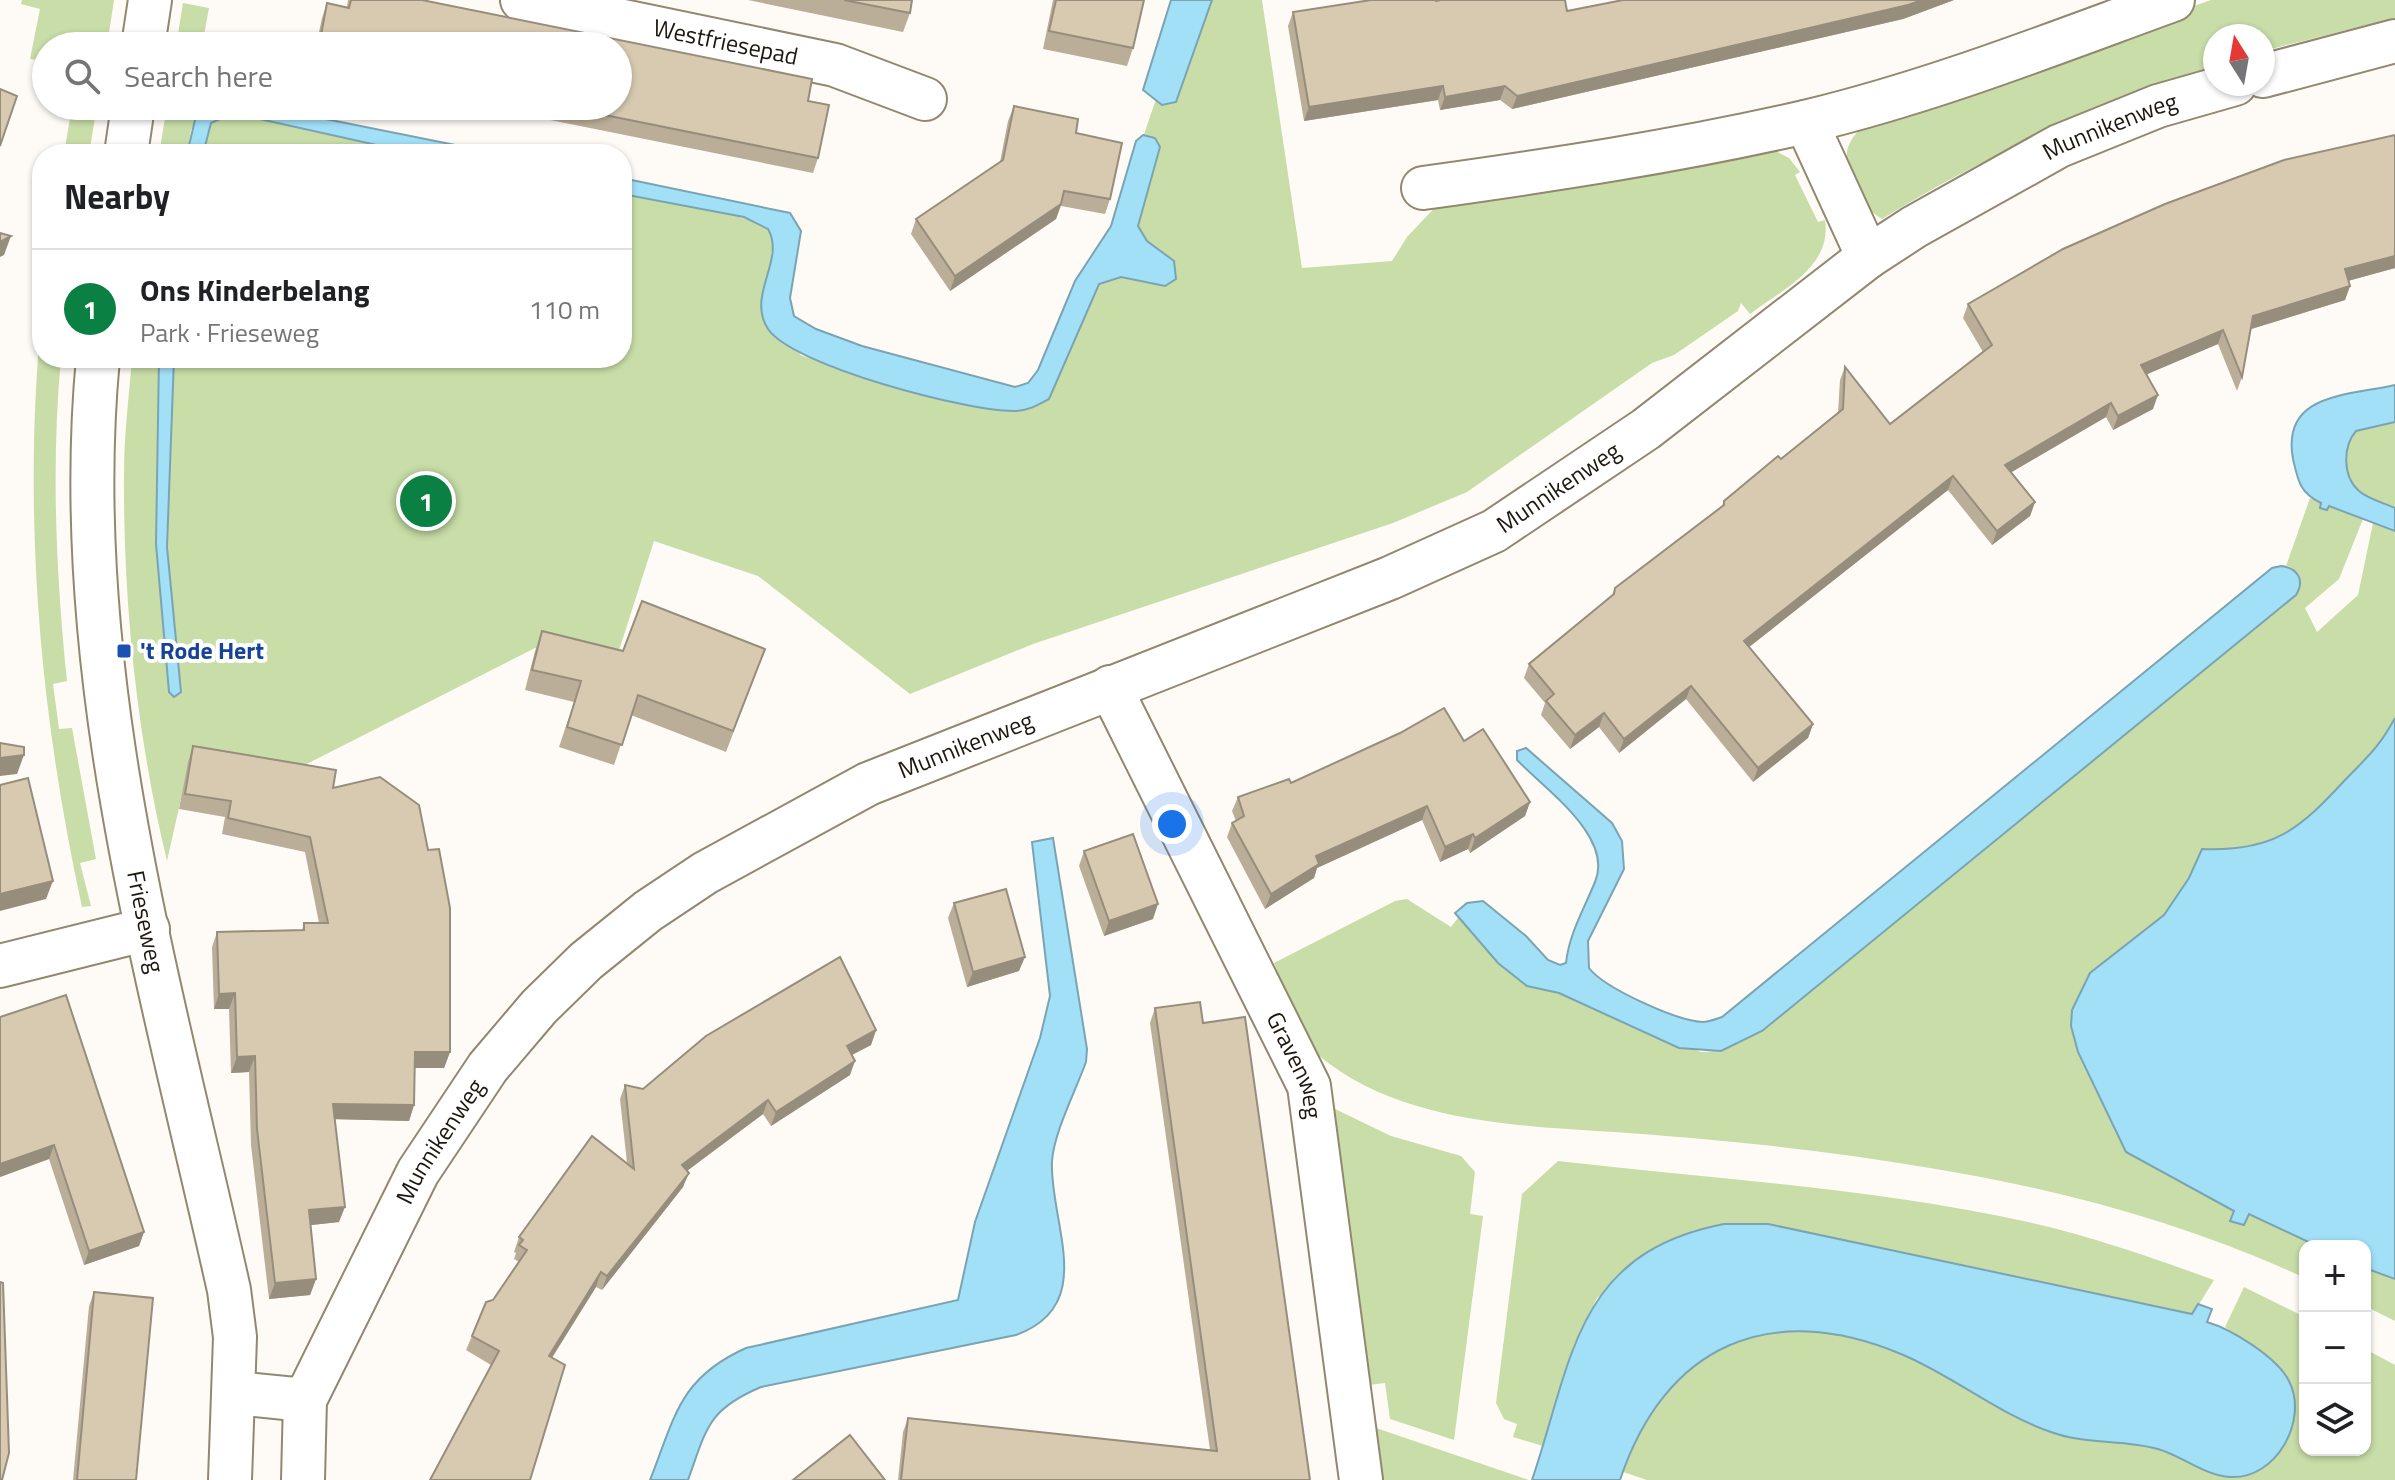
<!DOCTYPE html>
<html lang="en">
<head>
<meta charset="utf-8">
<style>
  body { margin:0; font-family:"Titillium Web",sans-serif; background:#f2f2f2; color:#202124 }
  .controls { position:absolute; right:24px; bottom:24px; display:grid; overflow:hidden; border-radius:16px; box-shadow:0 2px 6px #0004 }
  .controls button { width:72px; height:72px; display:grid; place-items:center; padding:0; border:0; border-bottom:2px solid #e0e0e0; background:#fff; color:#202124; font:40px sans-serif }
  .compass { position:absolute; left:2203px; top:24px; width:72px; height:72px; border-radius:50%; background:#fff; box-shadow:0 2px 6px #0004; rotate:349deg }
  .you { position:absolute; left:1172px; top:824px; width:28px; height:28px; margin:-20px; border:6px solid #fff; border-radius:50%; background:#1a73e8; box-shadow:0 0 0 12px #1a73e833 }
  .badge { display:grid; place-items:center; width:52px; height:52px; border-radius:50%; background:#0b8043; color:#fff; font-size:26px; font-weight:700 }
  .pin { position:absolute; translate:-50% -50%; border:4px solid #fff; box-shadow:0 2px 8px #0006 }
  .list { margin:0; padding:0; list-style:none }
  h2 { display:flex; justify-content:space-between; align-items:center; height:104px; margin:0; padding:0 32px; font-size:34px }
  h2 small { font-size:26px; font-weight:400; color:#757577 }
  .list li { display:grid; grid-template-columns:52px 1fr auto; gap:24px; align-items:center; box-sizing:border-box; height:120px; padding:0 32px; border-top:2px solid #e0e0e0 }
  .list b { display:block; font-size:30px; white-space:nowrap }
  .list p { margin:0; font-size:26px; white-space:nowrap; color:#757577 }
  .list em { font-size:26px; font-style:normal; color:#757577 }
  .icon { flex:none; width:44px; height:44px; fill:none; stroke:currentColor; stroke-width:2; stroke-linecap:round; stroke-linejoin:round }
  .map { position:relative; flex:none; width:2395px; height:1480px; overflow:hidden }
  .search { position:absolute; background:#fff; box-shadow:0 2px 6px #0004; left:32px; top:32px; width:600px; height:88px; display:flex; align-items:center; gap:20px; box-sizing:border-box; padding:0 28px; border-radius:44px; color:#757577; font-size:30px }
  .panel { position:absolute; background:#fff; box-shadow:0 2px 6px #0004; left:32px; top:144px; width:600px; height:224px; border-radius:32px }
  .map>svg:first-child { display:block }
  .green { fill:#c8dda7 }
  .water { fill:#a2e0f8; stroke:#7aa4b2; stroke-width:2 }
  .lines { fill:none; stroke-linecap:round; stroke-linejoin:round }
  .street-casing { stroke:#948770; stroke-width:46 }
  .street { stroke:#fff; stroke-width:42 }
  .wall { fill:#baae98 }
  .shaded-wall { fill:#978d7c }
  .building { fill:#d8cab1; stroke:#978d7c; stroke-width:2 }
  .transit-dot { fill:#1a4fb4; stroke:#fff; stroke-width:3 }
  .labels { text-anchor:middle; stroke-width:8; stroke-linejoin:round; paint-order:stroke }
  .street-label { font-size:24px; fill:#1d180f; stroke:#fff }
  .transit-label { font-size:24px; font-weight:bold; fill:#164399; stroke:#fff; text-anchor:start }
</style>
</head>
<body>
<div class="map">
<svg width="2395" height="1480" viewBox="0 0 2395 1480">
  <rect width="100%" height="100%" fill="#fefbf6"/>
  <g class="green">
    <polygon points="22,0 114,0 107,46 46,46 46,61 30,59 40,9 21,4"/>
    <path d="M1190,0H1262L1302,268L1392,261L1407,237L1442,200L1768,147L1789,158L1800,172L1795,175L1818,222L1825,220C1832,267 1783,289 1750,314L1741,303L1738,311L1674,355L1652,363L1467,492L1393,523L1033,644L910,694L758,576L654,541L615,663L535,648L289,773L190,759L167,861C137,737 123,602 124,474C124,435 129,396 132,358H159L156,544L169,692H181L167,547L174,358H622V194C648,199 756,213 769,231C775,239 773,246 771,255L800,355L933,398L1007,411L1049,399L1078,327Z"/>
    <path d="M2211,0H2395V18L2263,51V36H2215V66C2097,105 1987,154 1882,219C1868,211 1865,203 1857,190C1842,161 1841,144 1868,122Z"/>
    <polygon points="183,3 209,8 202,46 176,46"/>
    <polygon points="72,106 97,106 89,154 64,154"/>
    <polygon points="167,106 207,106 191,130 187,154 159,154"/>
    <polygon points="233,113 417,154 203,154 211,123"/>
    <path d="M42,310V358H61C51,466 56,574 67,681L53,684L59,729L72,728L96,859L80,863L91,906L82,907C39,709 22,512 42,310Z"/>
    <path d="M2395,422V508C2384,503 2368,499 2359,491C2342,476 2343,446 2356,431Z"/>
    <path d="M2310,498L2321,503L2320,508L2327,510L2329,506L2363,519L2339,579L2305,608L2317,632L2358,595L2373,523L2395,531V718L2385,737L2370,758L2308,820L2286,835L2237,850L2202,849L2189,878L2164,915L2090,973L2072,1010L2078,1052L2126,1152L2234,1211L2231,1220L2249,1214L2317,1246H2305V1278C2186,1223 2059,1189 1930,1168C1843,1153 1754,1143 1666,1136C1551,1125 1412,1133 1318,1055C1306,1045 1282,982 1274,963L1395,901L1407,899L1451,927L1458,918L1527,986L1559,993L1701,1052C1725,1052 1742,1042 1762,1031L2296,595L2290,567L2286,566Z"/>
    <polygon points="1333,1108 1391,1136 1461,1156 1475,1172 1470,1214 1483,1216 1454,1440 1390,1419 1385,1383 1369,1385"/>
    <path d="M1558,1161C1714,1179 1874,1188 2028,1222C2092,1236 2153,1258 2214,1280L2193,1314L1768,1224L1695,1230L1655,1248L1597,1298L1574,1345L1543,1446L1513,1437L1517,1424L1504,1419L1496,1403L1522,1194Z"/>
    <polygon points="2365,1268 2395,1279 2395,1321 2365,1306"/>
    <path d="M2244,1287L2305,1317V1450H2365V1349L2395,1365V1480H1647L1623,1472C1633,1449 1642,1421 1657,1401C1699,1342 1787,1317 1855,1336C1923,1354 1982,1401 2046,1430C2076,1444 2105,1439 2135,1444C2164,1449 2190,1461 2215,1474L2295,1417L2289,1381L2251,1345L2225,1327Z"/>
    <polygon points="1376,1428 1529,1480 1383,1480"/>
  </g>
  <g class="water">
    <polygon points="1171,0 1212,0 1176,102 1162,105 1143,90"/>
    <polygon points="207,106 261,106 500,154 417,154 233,113 211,123 203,154 187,154 195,120"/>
    <path d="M1143,135L1155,138L1160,147L1138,226L1147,241L1174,261L1176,279L1165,286L1121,277L1099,284L1049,399C1038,405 1028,411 1015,411C969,412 793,366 768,329C746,295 786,260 768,229L744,217L622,194V178L790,213L801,231L790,298L794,316L816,329L862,346L1015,387L1028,383L1038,370L1075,281L1111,226L1136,141Z"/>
    <polygon points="159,358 174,358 167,547 181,692 174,697 169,692 156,544"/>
    <path d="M2395,385V422L2356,431C2343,446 2342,476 2359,491C2368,499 2384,503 2395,508V531L2329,506L2327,510L2320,508L2321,503C2300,493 2298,481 2293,459C2281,393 2347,396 2395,385Z"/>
    <path d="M2281,566C2298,568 2305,580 2296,595L1762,1031L1721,1051L1679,1048L1559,993L1527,986L1498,963L1455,913L1467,903L1483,901L1526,936L1548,960L1560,965L1566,963C1569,934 1584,909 1595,882C1614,837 1546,790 1517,760V751L1526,748L1612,823L1622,841L1624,869L1588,941L1589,968C1604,988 1677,1021 1703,1022C1709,1022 1716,1019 1722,1017L2272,568Z"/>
    <path d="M2395,718V1279L2365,1268V1246H2317L2249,1214L2244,1225L2230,1221L2234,1211L2126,1152L2078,1052L2071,1026L2072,1010L2090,973L2164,915L2189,878L2202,849C2273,852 2299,830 2345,780C2368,756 2378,749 2395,718Z"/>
    <path d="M1053,838L1087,1049L1086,1062C1076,1090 1054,1132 1052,1161C1049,1222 1099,1305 1016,1335L761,1387C707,1410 707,1428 688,1480H650C675,1417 679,1378 746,1348L958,1300L975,1222L1040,1038L1050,996L1032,842Z"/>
    <path d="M1724,1224H1768L2192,1314L2198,1304L2212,1309L2207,1322C2231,1329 2277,1357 2289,1381C2309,1420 2276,1480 2230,1477C2206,1476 2182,1456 2158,1449C2122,1439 2086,1445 2051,1432C1998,1414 1952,1375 1901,1354C1770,1299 1665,1345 1620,1480H1532C1573,1359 1575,1253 1724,1224Z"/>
  </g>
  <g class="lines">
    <g class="street-casing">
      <g id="street">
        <path id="s1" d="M522,0L835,65L925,99"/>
        <polyline points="143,46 150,0"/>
        <polyline points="2263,76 2395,41"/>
        <polyline points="1806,122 1868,257"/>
        <polyline points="126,154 133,106"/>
        <path d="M1423,188C1552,170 1679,151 1805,122C1931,92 2052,44 2173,0"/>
        <path id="s2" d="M98,358C68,674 161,984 229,1290L235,1337L230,1480"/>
        <path id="s3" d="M1110,687L1309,1086L1361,1480"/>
        <polyline points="0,966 148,929"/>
        <polyline points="235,1393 305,1400"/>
        <path id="s4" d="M303,1480L305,1400L418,1172L488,1067L539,1007L586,961L648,911L705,873L868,784L1390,578L1494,531L1646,429L1868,257L1914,227L2059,146L2158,106L2235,84"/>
      </g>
    </g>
    <use href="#street" class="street"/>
  </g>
  <g class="wall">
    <polygon points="348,0 422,0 812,79 808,101 829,105 818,158 813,173 481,106 618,106 618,46 316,46 322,18 327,3 347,7"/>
    <polygon points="748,0 912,0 910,13 903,32"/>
    <polygon points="1053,0 1144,0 1133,48 1127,66 1043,49"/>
    <polygon points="1623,0 1954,0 1903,19 1512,109 1500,100 1440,110 1438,100 1304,121 1288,26 1293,12 1436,1 1567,11"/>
    <polygon points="1014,106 1076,133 1110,199 1105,214 1061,206 1056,219 950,291 911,234 916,219 1000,162 1008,121"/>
    <polygon points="2395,135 2395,268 2348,281 2350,286 2345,300 2251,329 2242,377 2237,391 2218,344 2146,374 2153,409 2113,430 2106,417 2011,472 2035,502 2030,516 1992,545 1948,490 1749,647 1813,724 1808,738 1753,782 1686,699 1619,753 1599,727 1570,749 1541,715 1545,703 1524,678 1529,664 1612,595 1615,588 1722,506 1724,501 1781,459 1838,413 1840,380 1845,367 1890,424 1983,352 1963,318 1968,304"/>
    <polygon points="542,631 623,651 765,649 726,752 631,715 614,765 559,747 574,702 525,690 535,651"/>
    <polygon points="1464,741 1530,802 1525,816 1470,853 1468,849 1440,862 1422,820 1317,868 1314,878 1265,909 1227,837 1232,823 1236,821 1232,811 1238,797"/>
    <polygon points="193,746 333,788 450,1052 444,1068 415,1068 414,1105 409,1121 335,1119 339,1222 310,1225 316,1279 310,1295 269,1299 251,1145 249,1072 231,1073 229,1009 214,1009 212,947 217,932 302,930 304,923 319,923 305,852 222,834 225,817 179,809 188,762"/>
    <polygon points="1084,851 1153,919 1104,936 1079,866"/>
    <polygon points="954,903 1019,971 967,987 948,918"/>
    <polygon points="1155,1008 1310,1480 898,1480 903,1432 908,1418 1210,1450 1150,1023"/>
    <polygon points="0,1017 144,1232 139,1246 84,1265 49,1159 0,1177"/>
    <polygon points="876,1030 871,1045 852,1055 850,1075 771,1126 763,1114 687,1171 683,1187 602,1290 596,1287 552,1358 491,1365 466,1350 472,1336 493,1300 519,1262 514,1259 516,1253 514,1252 519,1237 627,1163 620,1099 625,1085 643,1089"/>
    <polygon points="94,1292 136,1480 73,1480 89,1306"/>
  </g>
  <g class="shaded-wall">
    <polygon points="1922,0 1954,0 1903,19 1512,109 1517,96"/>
    <polygon points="1443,86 1438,100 1304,121 1309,107"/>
    <polygon points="1505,86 1500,100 1440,110 1445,97"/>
    <polygon points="1061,204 1056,219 950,291 955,276"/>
    <polygon points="11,236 4,255 0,257 0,242"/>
    <polygon points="2395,256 2395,268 2340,283 2345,269"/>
    <polygon points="2350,286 2345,300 2248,330 2253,316"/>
    <polygon points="2223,330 2218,344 2136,379 2141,365"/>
    <polygon points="2158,395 2153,409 2113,430 2118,416"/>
    <polygon points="2111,403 2106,417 2000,479 2005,465"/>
    <polygon points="1953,476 1948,490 1739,655 1744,641"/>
    <polygon points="2035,502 2030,516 1992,545 1997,531"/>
    <polygon points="1691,686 1686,699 1619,753 1624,739"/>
    <polygon points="1604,713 1599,727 1570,749 1575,735"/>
    <polygon points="1813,724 1808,738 1753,782 1758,768"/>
    <polygon points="24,755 17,774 0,776 0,758"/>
    <polygon points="1530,802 1525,816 1470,853 1475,838"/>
    <polygon points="1427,806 1422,820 1317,868 1314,878 1265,909 1271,894 1316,856"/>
    <polygon points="1473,834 1468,849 1440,862 1445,847"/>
    <polygon points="53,881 46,899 0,911 0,894"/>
    <polygon points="1158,904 1153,919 1104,936 1109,921"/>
    <polygon points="1025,957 1019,971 967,987 973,972"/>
    <polygon points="235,993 229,1009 214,1009 219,994"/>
    <polygon points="876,1030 871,1045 842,1060 847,1046"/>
    <polygon points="415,1052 450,1052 444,1068 409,1068"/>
    <polygon points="255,1056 249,1072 231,1073 237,1057"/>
    <polygon points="855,1061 850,1075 771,1126 776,1112"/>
    <polygon points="768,1100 763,1114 676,1179 682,1165"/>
    <polygon points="333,1104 414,1105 409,1121 328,1119"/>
    <polygon points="54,1145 49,1159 0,1177 0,1164"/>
    <polygon points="689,1173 683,1187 602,1290 607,1276"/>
    <polygon points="345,1207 339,1222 303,1226 309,1210"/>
    <polygon points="144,1232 139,1246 84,1265 89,1251"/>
    <polygon points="601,1272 596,1287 544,1370 549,1356"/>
    <polygon points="316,1279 310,1295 269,1299 275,1283"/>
  </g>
  <g class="building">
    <polygon points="351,0 422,0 812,79 808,101 829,105 818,158 560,106 618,106 618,46 319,46 327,3 349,8"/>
    <polygon points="844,0 912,0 910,13"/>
    <polygon points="1056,0 1144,0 1133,48 1049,31"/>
    <polygon points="1371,0 1435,0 1436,1 1441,0 1565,0 1567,11 1623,0 1922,0 1908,5 1517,96 1505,86 1445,97 1443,86 1309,107 1293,12"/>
    <polygon points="0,89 17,96 0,146"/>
    <polygon points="1014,106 1078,119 1076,133 1122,143 1110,199 1064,191 1061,204 955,276 916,219 1003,160"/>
    <polygon points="2395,135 2395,256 2345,269 2350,286 2253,316 2242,377 2223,330 2141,365 2158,395 2118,416 2111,403 2005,465 2035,502 1997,531 1953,476 1744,641 1813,724 1758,768 1691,686 1624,739 1604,713 1575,735 1546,701 1554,694 1529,664 1614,594 1615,588 1724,505 1724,501 1778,456 1781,459 1843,409 1845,367 1890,424 1992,345 1968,304 2063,249 2165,204 2284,160"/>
    <polygon points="0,233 11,236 0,242"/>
    <polygon points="642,601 765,649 733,731 638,695 622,745 567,727 581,681 532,670 542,631 623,651"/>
    <polygon points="1444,708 1464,741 1483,729 1530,802 1475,838 1473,834 1445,847 1427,806 1316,856 1319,864 1271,894 1232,823 1244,816 1238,797 1289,779 1291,783 1400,733"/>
    <polygon points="0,743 24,747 24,755 0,758"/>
    <polygon points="193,746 336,770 333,788 380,777 419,805 428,850 439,849 450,908 450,1052 415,1052 414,1105 333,1104 345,1207 309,1210 316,1279 275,1283 257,1129 255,1056 237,1057 235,993 219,994 217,932 304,930 304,923 328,923 310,837 228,818 231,801 185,794"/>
    <polygon points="28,778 53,881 0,894 0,785"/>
    <polygon points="1133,834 1158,904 1109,921 1084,851"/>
    <polygon points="1006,889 1025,957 973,972 954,903"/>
    <polygon points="840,957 876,1030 847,1046 855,1061 776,1112 768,1100 682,1165 689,1173 607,1276 601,1272 549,1356 565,1365 530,1480 430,1480 499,1351 472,1336 486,1302 493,1300 527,1250 519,1245 523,1240 519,1237 592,1136 634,1169 625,1085 643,1089 706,1036"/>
    <polygon points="66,995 144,1232 89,1251 54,1145 0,1164 0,1017"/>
    <polygon points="1200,1002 1203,1023 1245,1017 1310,1480 901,1480 908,1418 1217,1451 1155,1008"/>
    <polygon points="0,1282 3,1283 9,1453 2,1480 0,1480"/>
    <polygon points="94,1292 153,1298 136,1480 77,1480"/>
    <polygon points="850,1435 885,1480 793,1480"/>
  </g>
  <rect class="transit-dot" x="116" y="643" width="16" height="16" rx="4"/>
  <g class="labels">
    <g class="street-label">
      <text dy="8" stroke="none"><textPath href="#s1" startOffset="208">Westfriesepad</textPath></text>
      <text dy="8" stroke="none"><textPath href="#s4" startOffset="2354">Munnikenweg</textPath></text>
      <text dy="8" stroke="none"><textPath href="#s4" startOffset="1692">Munnikenweg</textPath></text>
      <text dy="8" stroke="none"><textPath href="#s4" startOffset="1044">Munnikenweg</textPath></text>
      <text dy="8" stroke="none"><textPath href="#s2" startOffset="568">Frieseweg</textPath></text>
      <text dy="8" stroke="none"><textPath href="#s3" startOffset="422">Gravenweg</textPath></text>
      <text dy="8" stroke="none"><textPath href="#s4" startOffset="372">Munnikenweg</textPath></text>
    </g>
    <g class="transit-label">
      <text x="140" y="659">'t Rode Hert</text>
    </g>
  </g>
</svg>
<div class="controls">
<button>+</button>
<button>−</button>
<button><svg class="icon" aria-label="layers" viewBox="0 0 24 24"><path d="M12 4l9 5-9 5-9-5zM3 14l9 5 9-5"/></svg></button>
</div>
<svg class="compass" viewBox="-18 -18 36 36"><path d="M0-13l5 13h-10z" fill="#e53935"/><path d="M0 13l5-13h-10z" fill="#757577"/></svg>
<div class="you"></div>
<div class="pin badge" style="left:426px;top:501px">1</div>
<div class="search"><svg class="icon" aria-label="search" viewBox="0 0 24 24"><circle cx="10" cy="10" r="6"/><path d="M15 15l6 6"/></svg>Search here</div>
<section class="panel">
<h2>Nearby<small></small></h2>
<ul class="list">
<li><span class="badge">1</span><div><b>Ons Kinderbelang</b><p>Park · Frieseweg</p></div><em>110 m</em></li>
</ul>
</section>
</div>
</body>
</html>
